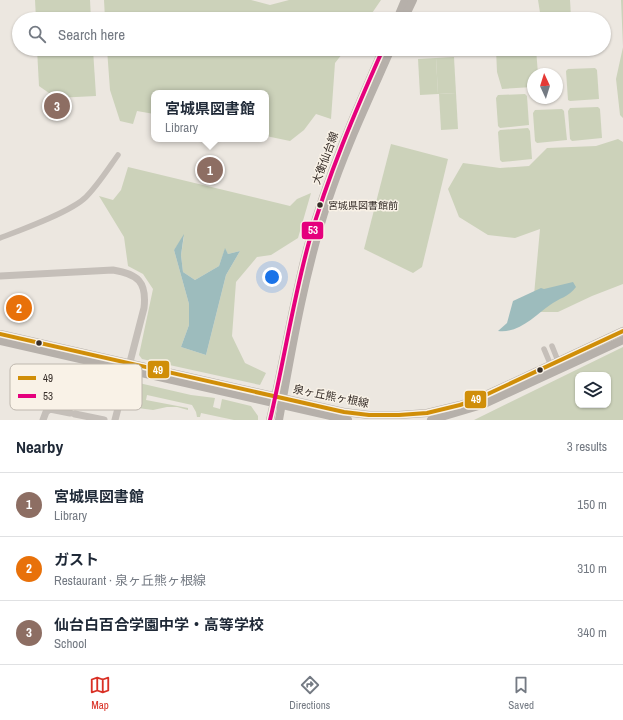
<!DOCTYPE html>
<html lang="en">
<head>
<meta charset="utf-8">
<style>
  body { margin:0; font-family:"Archivo Narrow","Noto Sans JP",sans-serif; background:#f2f2f3; color:#1f2937 }
  .controls { position:absolute; right:12px; bottom:12px; display:grid; overflow:hidden; border-radius:8px; box-shadow:0 1px 3px #0004 }
  .controls button { width:36px; height:36px; display:grid; place-items:center; padding:0; border:0; border-bottom:1px solid #e0e1e3; background:#fff; color:#1f2937; font:20px sans-serif }
  .compass { position:absolute; left:527px; top:68px; width:36px; height:36px; border-radius:50%; background:#fff; box-shadow:0 1px 3px #0004; rotate:356deg }
  .you { position:absolute; left:272px; top:277px; width:14px; height:14px; margin:-10px; border:3px solid #fff; border-radius:50%; background:#1a73e8; box-shadow:0 0 0 6px #1a73e833 }
  .badge { display:grid; place-items:center; width:26px; height:26px; border-radius:50%; background:#d93025; color:#fff; font-size:13px; font-weight:700 }
  .pin { position:absolute; translate:-50% -50%; border:2px solid #fff; box-shadow:0 1px 4px #0006 }
  .popup { position:absolute; left:151px; top:90px; width:118px; height:52px; box-sizing:border-box; display:grid; place-content:center; border-radius:8px; background:#fff; filter:drop-shadow(0 1px 3px #0005); font-size:13px; white-space:nowrap; color:#747a83 }
  .popup b { font-size:15px; color:#1f2937 }
  .popup::after { content:''; position:absolute; left:50%; top:100%; margin-left:-8px; border:8px solid transparent; border-top-color:#fff }
  .list { margin:0; padding:0; list-style:none }
  h2 { display:flex; justify-content:space-between; align-items:center; height:52px; margin:0; padding:0 16px; font-size:17px }
  h2 small { font-size:13px; font-weight:400; color:#747a83 }
  .list li { display:grid; grid-template-columns:26px 1fr auto; gap:12px; align-items:center; box-sizing:border-box; height:64px; padding:0 16px; border-top:1px solid #e0e1e3 }
  .list b { display:block; font-size:15px; white-space:nowrap }
  .list p { margin:0; font-size:13px; white-space:nowrap; color:#747a83 }
  .list em { font-size:13px; font-style:normal; color:#747a83 }
  .icon { flex:none; width:22px; height:22px; fill:none; stroke:currentColor; stroke-width:2; stroke-linecap:round; stroke-linejoin:round }
  .map { position:relative; flex:none; width:623px; height:420px; overflow:hidden }
  .search { position:absolute; background:#fff; box-shadow:0 1px 3px #0004; left:12px; right:12px; top:12px; height:44px; display:flex; align-items:center; gap:10px; box-sizing:border-box; padding:0 14px; border-radius:22px; color:#747a83; font-size:15px }
  .sheet { height:244px; background:#fff }
  nav { display:flex; justify-content:space-around; align-items:center; box-sizing:border-box; height:56px; border-top:1px solid #e0e1e3; background:#fff; font-size:11px; color:#747a83 }
  nav a { display:grid; justify-items:center; gap:2px }
  nav .on { color:#d93025 }
  .map>svg:first-child { display:block }
  .green { fill:#ccd2ba; fill-rule:evenodd }
  .water { fill:#9dbcbd }
  .lines { fill:none; stroke-linecap:round; stroke-linejoin:round }
  .minor { stroke:#c5bfb9; stroke-width:5.5 }
  .tertiary { stroke:#c5bfb9; stroke-width:7 }
  .secondary { stroke:#b6b0aa; stroke-width:8 }
  .bus-1-casing { stroke:#f9f2e7; stroke-width:7 }
  .bus-2-casing { stroke:#f9f2e7; stroke-width:7 }
  .bus-1 { stroke:#d08e08; stroke-width:4 }
  .bus-2 { stroke:#e5007d; stroke-width:4 }
  .bus-dot { fill:#362d28; stroke:#f9f2e7; stroke-width:1.5 }
  .labels { text-anchor:middle; stroke-width:3; stroke-linejoin:round; paint-order:stroke }
  .bus-label { font-size:10px; fill:#362d28; stroke:#f9f2e7; text-anchor:start }
  .street-label { font-size:11px; fill:#362d28; stroke:#f9f2e7 }
  .key { fill:#f9f2e7; stroke:#beb7ae; stroke-width:1 }
  .key-label { font-size:11px; fill:#362d28 }
  .line-badge { stroke:#f9f2e7; stroke-width:1.5 }
  .badge-label { font-size:11px; text-anchor:middle; font-weight:bold; fill:#fff }
</style>
</head>
<body>
<div class="map">
<svg width="623" height="420" viewBox="0 0 623 420">
  <rect width="100%" height="100%" fill="#ece7e0"/>
  <g class="green">
    <polygon points="35,0 90,0 91,19 36,19"/>
    <polygon points="104,0 251,0 270,5 289,0 381,0 368,19 105,19"/>
    <polygon points="538,0 570,0 571,17 541,19"/>
    <polygon points="621,0 623,0 623,118 620,115 616,79 623,47"/>
    <polygon points="37,49 93,49 96,96 56,98 39,86"/>
    <polygon points="107,49 346,49 335,63 331,119 316,114 304,130 290,141 266,136 266,93 154,93 154,114 137,111 133,124 120,121 110,90"/>
    <polygon points="496,49 536,49 538,74 533,74 533,87 502,89 497,72"/>
    <polygon points="454,57 456,93 438,94 436,58"/>
    <polygon points="436,58 438,94 420,95 418,59"/>
    <polygon points="595,68 597,70 599,99 570,101 568,100 566,71 568,69"/>
    <polygon points="456,93 458,129 441,130 439,94"/>
    <polygon points="525,94 527,96 529,125 500,128 498,126 496,98 498,95"/>
    <polygon points="598,107 600,109 602,138 572,141 570,139 568,111 570,108"/>
    <polygon points="562,109 564,111 567,140 537,143 535,141 533,113 535,110"/>
    <polygon points="528,128 530,131 532,159 502,162 500,160 498,132 500,130"/>
    <polygon points="618,139 623,142 623,284 592,296 558,312 539,312 533,306 540,229 515,238 488,235 459,217 448,189 463,163 500,168 529,166 547,148 596,146"/>
    <polygon points="391,144 448,159 422,267 413,273 364,249"/>
    <path d="M128,167L290,206L297,199L311,193L298,238L271,255L257,257L236,282L232,336L245,363L266,373L260,385L142,359L139,355L153,289L143,274L128,266L124,237L99,196L113,200L121,190ZM184,236L181,255L183,272L195,280L219,266L225,249L228,254L240,251L226,275L206,355L181,347L189,325V304L174,250Z"/>
    <path d="M623,347V420H474ZM578,375H608V405H578Z"/>
    <polygon points="139,383 191,395 215,398 213,407 220,409 222,399 251,406 258,416 258,420 234,420 201,413 200,417 197,417 196,412 192,405 147,395 146,400 188,408 188,410 177,407 167,407 153,410 130,407 134,387"/>
  </g>
  <g class="water">
    <polygon points="184,234 181,255 183,272 195,280 219,266 225,248 228,254 240,251 226,275 206,355 181,347 189,325 189,304 174,250"/>
    <path d="M573,282L576,287C569,297 559,298 550,305C536,315 518,334 498,331L507,323L513,301L541,288L544,289Z"/>
  </g>
  <g class="lines">
    <g class="minor">
      <path d="M0,238C21,230 71,212 86,197C98,185 108,169 118,155"/>
      <polyline points="552,346 558,361"/>
      <polyline points="544,349 552,368"/>
    </g>
    <g class="tertiary">
      <path d="M0,276L113,270C138,274 147,282 144,308L115,420"/>
      <polyline points="75,414 104,420"/>
      <polyline points="43,420 46,412 50,409 70,413"/>
    </g>
    <g class="secondary">
      <polyline points="397,19 405,0"/>
      <polyline points="404,19 413,0"/>
      <polyline points="0,334 344,412 369,415 399,415 427,413 460,405 477,399 623,331"/>
      <polyline points="0,341 348,420"/>
      <path d="M270,420C284,361 293,300 309,242C328,175 355,112 383,49"/>
      <path d="M279,420C292,347 305,271 328,201C345,149 369,99 391,49"/>
      <polyline points="431,420 482,405 623,340"/>
    </g>
    <g class="bus-1-casing">
      <polyline id="bus-1" points="0,334 344,412 369,415 399,415 427,413 460,405 477,399 623,331"/>
    </g>
    <g class="bus-2-casing">
      <path id="bus-2" d="M270,420C284,361 293,300 309,242C328,175 355,112 383,49"/>
    </g>
    <use href="#bus-1" class="bus-1"/>
    <use href="#bus-2" class="bus-2"/>
  </g>
  <g class="bus-dot">
    <circle cx="320" cy="205" r="3.5"/>
    <circle cx="39" cy="343" r="3.5"/>
    <circle cx="540" cy="370" r="3.5"/>
  </g>
  <g class="labels">
    <g class="bus-label">
      <text x="328" y="209">宮城県図書館前</text>
    </g>
    <g class="street-label">
      <text transform="translate(325 158) rotate(-70)" y="4">大衡仙台線</text>
      <text transform="translate(331 396) rotate(11)" y="4">泉ヶ丘熊ヶ根線</text>
    </g>
  </g>
  <rect x="10" y="364" width="132" height="46" rx="6" class="key"/>
  <rect x="18" y="376" width="18" height="4" fill="#d08e08"/>
  <rect x="18" y="394" width="18" height="4" fill="#e5007d"/>
  <g class="key-label">
    <text x="43" y="382">49</text>
    <text x="43" y="400">53</text>
  </g>
  <g class="line-badge">
    <rect x="301" y="221" width="23" height="19" rx="4" fill="#e5007d"/>
    <rect x="147" y="360" width="23" height="19" rx="4" fill="#d08e08"/>
    <rect x="464" y="390" width="23" height="19" rx="4" fill="#d08e08"/>
  </g>
  <g class="badge-label">
    <text x="313" y="234">53</text>
    <text x="158" y="374">49</text>
    <text x="476" y="403">49</text>
  </g>
</svg>
<div class="controls">
<button><svg class="icon" aria-label="layers" viewBox="0 0 24 24"><path d="M12 4l9 5-9 5-9-5zM3 14l9 5 9-5"/></svg></button>
</div>
<svg class="compass" viewBox="-18 -18 36 36"><path d="M0-13l5 13h-10z" fill="#e53935"/><path d="M0 13l5-13h-10z" fill="#747a83"/></svg>
<div class="you"></div>
<div class="pin badge" style="left:210px;top:170px;background:#8d6e63">1</div>
<div class="popup"><b>宮城県図書館</b>Library</div>
<div class="pin badge" style="left:19px;top:308px;background:#e8710a">2</div>
<div class="pin badge" style="left:57px;top:106px;background:#8d6e63">3</div>
<div class="search"><svg class="icon" aria-label="search" viewBox="0 0 24 24"><circle cx="10" cy="10" r="6"/><path d="M15 15l6 6"/></svg>Search here</div>
</div>
<section class="sheet">
<h2>Nearby<small>3 results</small></h2>
<ul class="list">
<li><span class="badge" style="background:#8d6e63">1</span><div><b>宮城県図書館</b><p>Library</p></div><em>150 m</em></li>
<li><span class="badge" style="background:#e8710a">2</span><div><b>ガスト</b><p>Restaurant · 泉ヶ丘熊ヶ根線</p></div><em>310 m</em></li>
<li><span class="badge" style="background:#8d6e63">3</span><div><b>仙台白百合学園中学・高等学校</b><p>School</p></div><em>340 m</em></li>
</ul>
</section>
<nav>
<a class="on"><svg class="icon" aria-label="map" viewBox="0 0 24 24"><path d="M3 6l6-2 6 2 6-2v14l-6 2-6-2-6 2zM9 4v14M15 6v14"/></svg>Map</a>
<a><svg class="icon" aria-label="directions" viewBox="0 0 24 24"><path d="M12 3l9 9-9 9-9-9zM9 14v-3h6M13 9l2 2-2 2"/></svg>Directions</a>
<a><svg class="icon" aria-label="saved" viewBox="0 0 24 24"><path d="M7 4h10v16l-5-4-5 4z"/></svg>Saved</a>
</nav>
</body>
</html>
